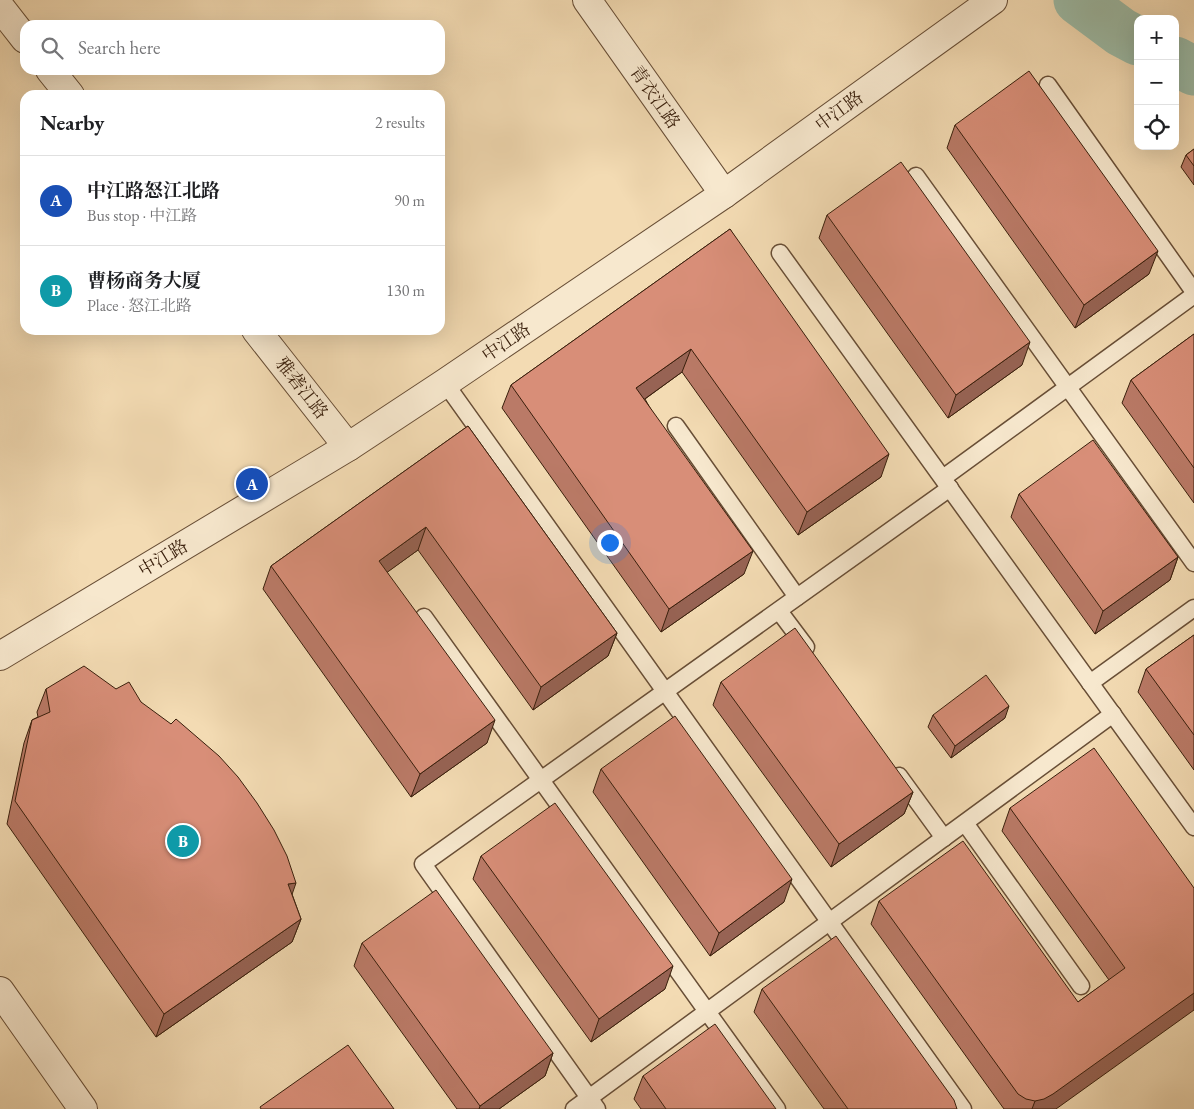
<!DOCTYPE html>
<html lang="en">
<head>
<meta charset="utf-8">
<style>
  body { margin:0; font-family:"EB Garamond","Noto Serif SC",serif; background:#f2f2f2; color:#202124 }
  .controls { position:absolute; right:15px; top:15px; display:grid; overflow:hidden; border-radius:10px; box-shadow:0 5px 20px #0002 }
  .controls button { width:45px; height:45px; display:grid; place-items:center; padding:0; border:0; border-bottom:1px solid #e0e0e0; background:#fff; color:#202124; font:25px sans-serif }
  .you { position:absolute; left:609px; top:542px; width:18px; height:18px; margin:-12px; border:4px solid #fff; border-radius:50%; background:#1a73e8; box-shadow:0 0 0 8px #1a73e833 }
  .badge { display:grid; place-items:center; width:32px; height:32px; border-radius:50%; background:#1a73e8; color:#fff; font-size:16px; font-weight:700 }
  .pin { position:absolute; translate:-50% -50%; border:2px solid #fff; box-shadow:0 1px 5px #0006 }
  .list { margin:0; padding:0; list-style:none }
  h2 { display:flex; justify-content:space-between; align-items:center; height:65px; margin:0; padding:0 20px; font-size:21px }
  h2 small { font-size:16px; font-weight:400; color:#757577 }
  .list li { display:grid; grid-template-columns:32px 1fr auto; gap:15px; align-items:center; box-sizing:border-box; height:90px; padding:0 20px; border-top:1px solid #e0e0e0 }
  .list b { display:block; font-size:19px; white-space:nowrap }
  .list p { margin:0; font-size:16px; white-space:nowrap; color:#757577 }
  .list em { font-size:16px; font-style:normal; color:#757577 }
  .icon { flex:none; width:28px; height:28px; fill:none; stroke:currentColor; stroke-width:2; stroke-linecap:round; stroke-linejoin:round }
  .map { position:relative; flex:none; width:1194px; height:1109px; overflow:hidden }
  .search { position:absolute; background:#fff; box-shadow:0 5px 20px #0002; left:20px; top:20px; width:425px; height:55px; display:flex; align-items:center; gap:12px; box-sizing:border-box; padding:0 18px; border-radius:15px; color:#757577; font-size:19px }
  .panel { position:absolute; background:#fff; box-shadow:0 5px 20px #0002; left:20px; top:90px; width:425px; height:245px; border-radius:15px }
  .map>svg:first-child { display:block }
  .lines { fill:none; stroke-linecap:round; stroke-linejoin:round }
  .river { stroke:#9dbca7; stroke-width:49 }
  .service-casing { stroke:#684e36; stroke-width:19 }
  .minor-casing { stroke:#684e36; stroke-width:30 }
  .tertiary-casing { stroke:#684e36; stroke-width:30 }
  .service { stroke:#f7e8ce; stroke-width:16 }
  .minor { stroke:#f7e8ce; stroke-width:28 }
  .tertiary { stroke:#f7e8ce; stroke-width:28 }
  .wall { fill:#ba7a67; stroke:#391f0c }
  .shaded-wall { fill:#976354; stroke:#391f0c }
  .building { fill:#d88e78; stroke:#391f0c }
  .labels { text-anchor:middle; stroke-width:5; stroke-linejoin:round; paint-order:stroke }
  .street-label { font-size:18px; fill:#391f0c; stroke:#f7e8ce }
</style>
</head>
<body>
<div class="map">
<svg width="1194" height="1109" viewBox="0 0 1194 1109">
  <rect width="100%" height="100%" fill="#f3dbb3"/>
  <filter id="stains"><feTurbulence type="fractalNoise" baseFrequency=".004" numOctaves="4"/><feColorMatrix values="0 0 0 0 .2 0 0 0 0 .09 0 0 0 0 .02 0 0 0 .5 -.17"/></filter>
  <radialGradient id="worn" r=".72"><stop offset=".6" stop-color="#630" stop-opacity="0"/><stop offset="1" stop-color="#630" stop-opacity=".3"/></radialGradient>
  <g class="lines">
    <g class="river">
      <polyline points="1078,0 1121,32 1138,41"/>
      <polyline points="1175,61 1194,71"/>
    </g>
    <g class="service-casing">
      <g id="service">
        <polyline points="1048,85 1194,292"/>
        <polyline points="916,176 1194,563"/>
        <polyline points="780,253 1194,827"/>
        <polyline points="445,383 963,1109"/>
        <polyline points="676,426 797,597"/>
        <polyline points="943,478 1194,295"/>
        <polyline points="779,611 806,647"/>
        <polyline points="424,617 777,1109"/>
        <polyline points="1090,683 1194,608"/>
        <polyline points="899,776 944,838"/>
        <polyline points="965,823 1081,986"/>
        <polyline points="574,1109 1113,714"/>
        <polyline points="597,1109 423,864 950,488"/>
      </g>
    </g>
    <g class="minor-casing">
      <g id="minor">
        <polyline points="587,0 724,194"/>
        <polyline points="0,7 25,39"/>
        <polyline points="50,70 70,95"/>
        <polyline points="256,330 348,447"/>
      </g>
    </g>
    <g class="tertiary-casing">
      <g id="tertiary">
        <polyline points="0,656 348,447 445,383 724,194 993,0"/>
        <polyline points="0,991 83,1109"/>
      </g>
    </g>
    <use href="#service" class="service"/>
    <use href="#minor" class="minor"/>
    <use href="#tertiary" class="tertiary"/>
  </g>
  <g class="wall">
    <polygon points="955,125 1149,274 1075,328 947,148"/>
    <polygon points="1194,149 1194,185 1181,167 1186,155"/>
    <polygon points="827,215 1022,365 948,418 819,238"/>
    <polygon points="730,229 881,477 798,535 682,372 645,399 744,574 661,632 502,408 511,385"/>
    <polygon points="1194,334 1194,503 1122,403 1131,380"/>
    <polygon points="468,426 617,633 608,656 533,710 418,550 387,572 487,743 411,797 263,589 271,566"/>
    <polygon points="1019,494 1178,557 1170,580 1095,634 1011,517"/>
    <polygon points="1194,635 1194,770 1138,692 1146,669"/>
    <polygon points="721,682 913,792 904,814 831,867 713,705"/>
    <polygon points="46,689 116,689 141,702 292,894 301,919 292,942 156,1037 7,824 24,743 32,720 38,717 37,712"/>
    <polygon points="933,715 1005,718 951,758 928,727"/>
    <polygon points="601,769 784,902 710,956 593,792"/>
    <polygon points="1010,808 1194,888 1056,1109 1004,1109 871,924 879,901 1078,1002 1109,980 1002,831"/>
    <polygon points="481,856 665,989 591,1042 473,879"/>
    <polygon points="362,943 553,1053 545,1076 499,1109 457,1109 354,966"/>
    <polygon points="762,989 957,1109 824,1109 754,1012"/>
    <polygon points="643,1076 776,1109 641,1109 634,1099"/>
  </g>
  <g class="shaded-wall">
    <polygon points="1158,251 1149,274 1075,328 1084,305"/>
    <polygon points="1030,342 1022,365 948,418 956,395"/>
    <polygon points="691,349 682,372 628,411 636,388"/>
    <polygon points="889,454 881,477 798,535 807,512"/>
    <polygon points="426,527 418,550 371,584 379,561"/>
    <polygon points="753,551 744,574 661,632 669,609"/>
    <polygon points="1178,557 1170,580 1095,634 1103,611"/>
    <polygon points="617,633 608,656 533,710 541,687"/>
    <polygon points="1009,706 1005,718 951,758 955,746"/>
    <polygon points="495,720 487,743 411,797 420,774"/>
    <polygon points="913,792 904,814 831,867 839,844"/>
    <polygon points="792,879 784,902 710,956 719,933"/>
    <polygon points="296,883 288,906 288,884"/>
    <polygon points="301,919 292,942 156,1037 164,1014"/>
    <polygon points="673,966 665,989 591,1042 599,1019"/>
    <polygon points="1194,993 1194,1010 1056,1109 1032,1109 1035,1101"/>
    <polygon points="553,1053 545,1076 499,1109 479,1109 480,1106"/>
  </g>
  <g class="building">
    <polygon points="1029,71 1158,251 1084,305 955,125"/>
    <polygon points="1194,149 1194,166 1186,155"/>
    <polygon points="901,162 1030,342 956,395 827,215"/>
    <polygon points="730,229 889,454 807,512 691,349 636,388 753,551 669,609 511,385"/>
    <polygon points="1194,334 1194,468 1131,380"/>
    <polygon points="468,426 617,633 541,687 426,527 379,561 495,720 420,774 271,566"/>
    <polygon points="1093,440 1178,557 1103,611 1019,494"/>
    <polygon points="795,628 913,792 839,844 721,682"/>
    <polygon points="1194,635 1194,735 1146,669"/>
    <polygon points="84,666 116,689 129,682 141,702 171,724 176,719 219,756 238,777 257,803 274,830 287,856 296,883 288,884 301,919 164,1014 15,801 32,720 50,712 46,689"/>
    <polygon points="986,675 1009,706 955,746 933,715"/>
    <polygon points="675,716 792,879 719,933 601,769"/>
    <polygon points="1094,748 1194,888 1194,993 1053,1094 1044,1099 1035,1101 1026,1099 1018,1094 879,901 963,841 1078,1002 1125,968 1010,808"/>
    <polygon points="555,803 673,966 599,1019 481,856"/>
    <polygon points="436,890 553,1053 480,1106 362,943"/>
    <polygon points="836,936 954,1100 957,1109 848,1109 762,989"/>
    <polygon points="715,1024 776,1109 666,1109 643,1076"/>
    <polygon points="348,1045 394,1109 261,1109 260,1107"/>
  </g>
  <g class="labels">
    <g class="street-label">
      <text transform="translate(655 97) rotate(55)" y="6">青衣江路</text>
      <text transform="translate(839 111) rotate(-36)" y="6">中江路</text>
      <text transform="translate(506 342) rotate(-34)" y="6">中江路</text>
      <text transform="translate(302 388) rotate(52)" y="6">雅砻江路</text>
      <text transform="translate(163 558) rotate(-31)" y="6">中江路</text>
    </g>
  </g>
  <rect width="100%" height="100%" filter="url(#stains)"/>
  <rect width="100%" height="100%" fill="url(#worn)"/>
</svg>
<div class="controls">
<button>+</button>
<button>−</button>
<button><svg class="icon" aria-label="locate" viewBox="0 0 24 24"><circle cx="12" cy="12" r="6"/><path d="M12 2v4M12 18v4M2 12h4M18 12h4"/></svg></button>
</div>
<div class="you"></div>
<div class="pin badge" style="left:252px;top:484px;background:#1a4fb4">A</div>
<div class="pin badge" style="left:183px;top:841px;background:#0f9aa8">B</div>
<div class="search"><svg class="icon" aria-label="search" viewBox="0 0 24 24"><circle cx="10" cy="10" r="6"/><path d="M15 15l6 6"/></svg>Search here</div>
<section class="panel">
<h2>Nearby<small>2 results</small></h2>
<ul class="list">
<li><span class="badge" style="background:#1a4fb4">A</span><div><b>中江路怒江北路</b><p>Bus stop · 中江路</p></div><em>90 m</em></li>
<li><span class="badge" style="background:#0f9aa8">B</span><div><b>曹杨商务大厦</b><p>Place · 怒江北路</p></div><em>130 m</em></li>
</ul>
</section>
</div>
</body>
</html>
